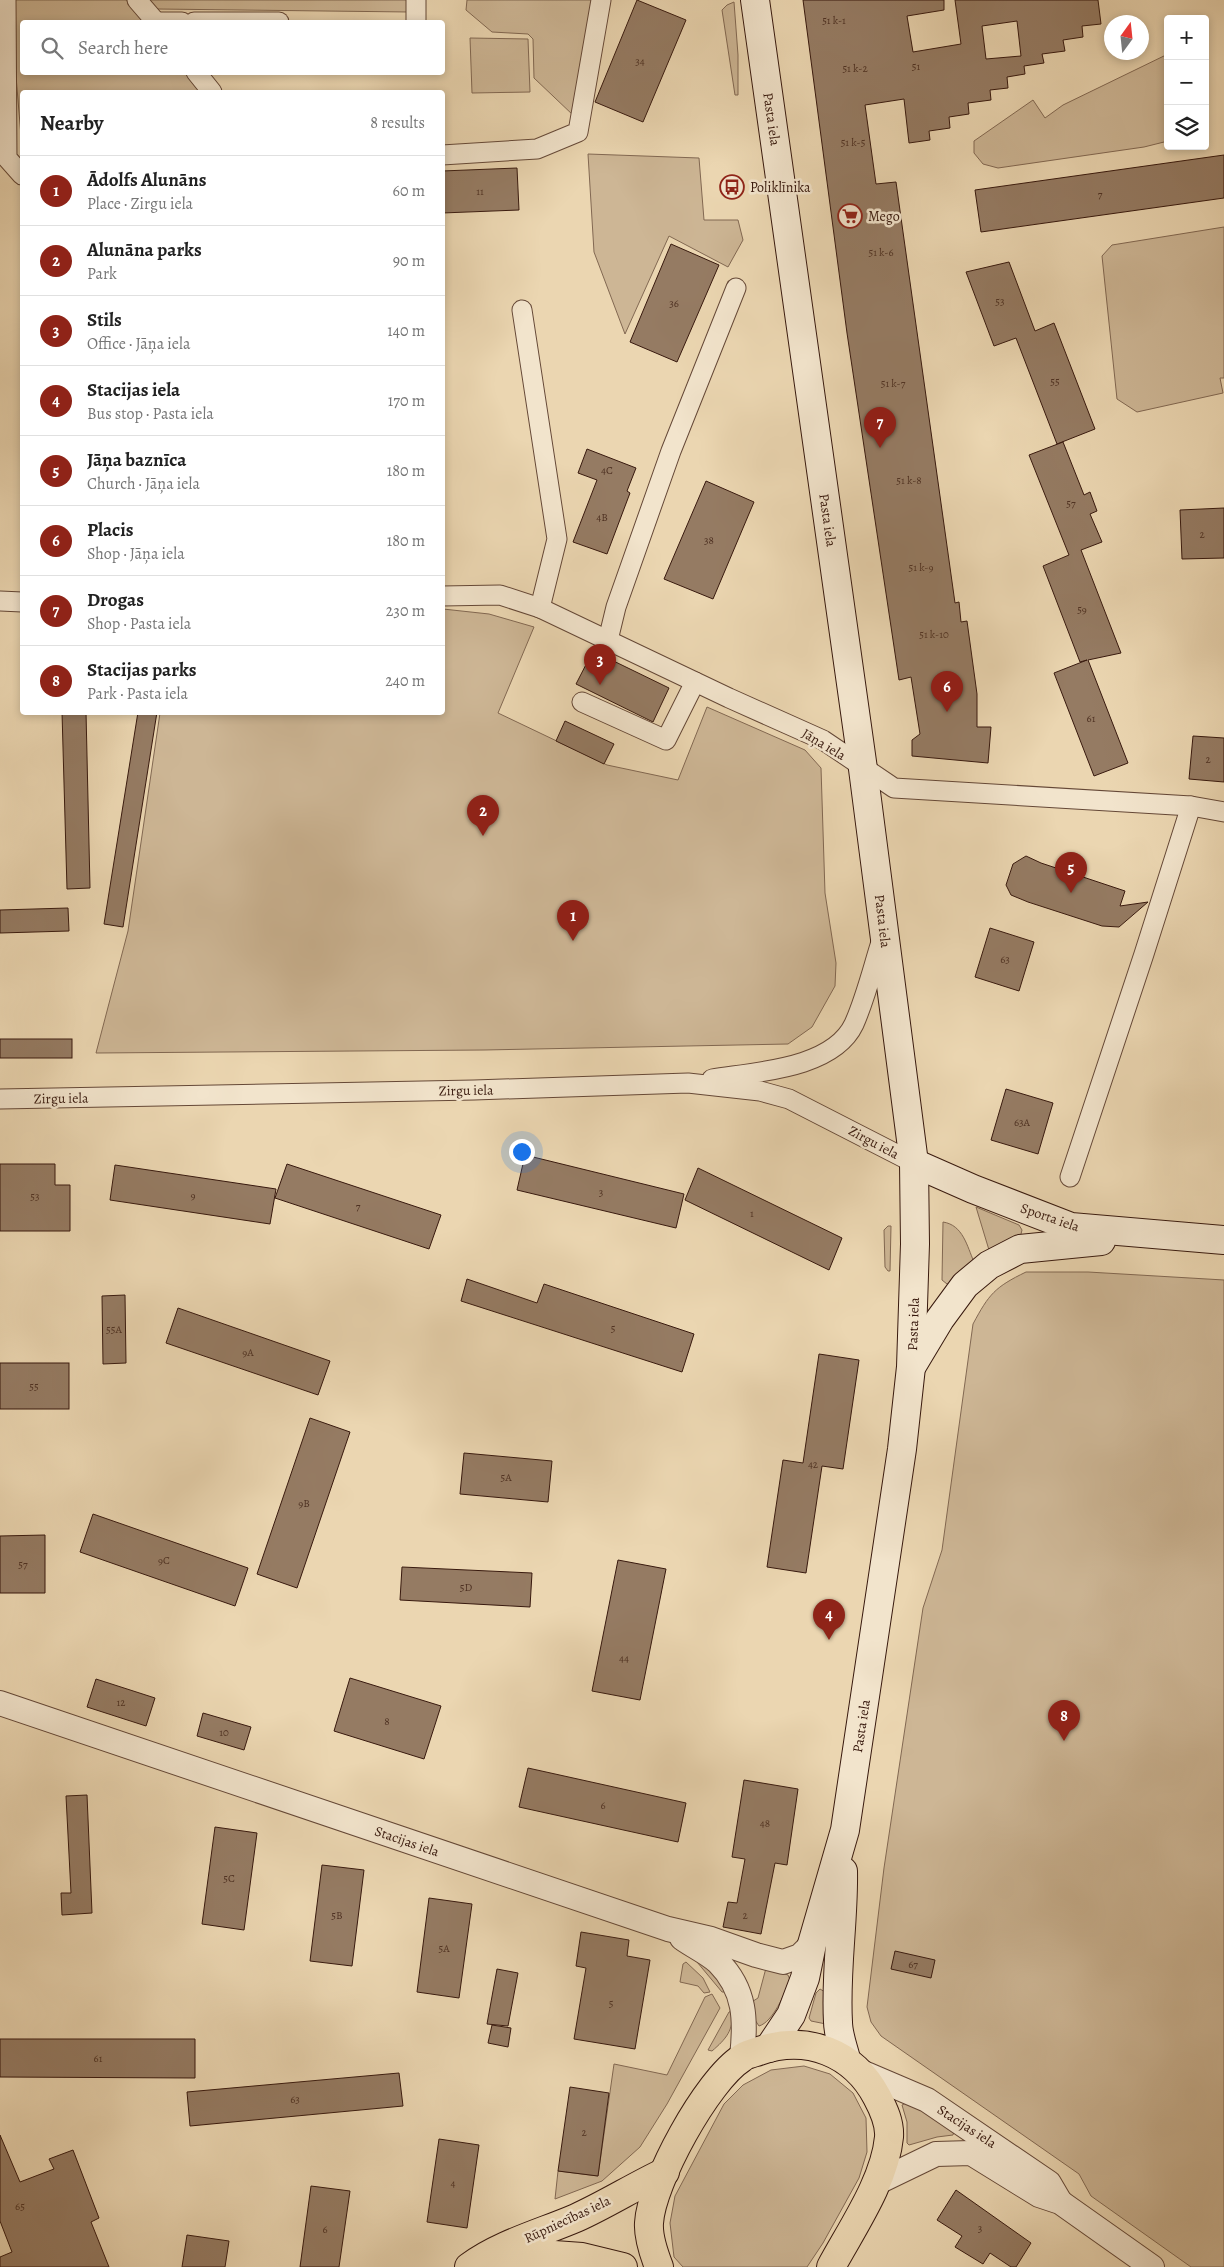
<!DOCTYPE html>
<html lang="en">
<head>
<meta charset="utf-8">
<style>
  body { margin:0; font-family:Alegreya,serif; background:#f6f6f6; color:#222 }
  .controls { position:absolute; right:15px; top:15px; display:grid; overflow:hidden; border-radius:5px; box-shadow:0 2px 8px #0003 }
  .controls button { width:45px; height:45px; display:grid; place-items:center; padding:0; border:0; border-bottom:1px solid #e0e0e0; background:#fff; color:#222; font:25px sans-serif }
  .compass { position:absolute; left:1104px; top:15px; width:45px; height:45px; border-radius:50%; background:#fff; box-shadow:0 2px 8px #0003; rotate:15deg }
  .you { position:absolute; left:521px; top:1151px; width:18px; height:18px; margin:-12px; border:4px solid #fff; border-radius:50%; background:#1a73e8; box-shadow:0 0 0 8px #1a73e833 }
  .badge { display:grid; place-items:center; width:32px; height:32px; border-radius:50%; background:#8f2418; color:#fff; font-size:16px; font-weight:700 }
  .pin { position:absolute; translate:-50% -41px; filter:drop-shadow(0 1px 2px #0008) }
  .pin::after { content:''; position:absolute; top:26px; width:18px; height:15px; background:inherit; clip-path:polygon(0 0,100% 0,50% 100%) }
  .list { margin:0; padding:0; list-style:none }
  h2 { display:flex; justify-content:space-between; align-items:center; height:65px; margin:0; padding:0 20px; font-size:21px }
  h2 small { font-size:16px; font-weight:400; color:#767676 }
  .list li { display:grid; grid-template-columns:32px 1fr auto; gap:15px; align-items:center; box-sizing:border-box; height:70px; padding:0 20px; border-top:1px solid #e0e0e0 }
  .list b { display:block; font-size:19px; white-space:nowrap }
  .list p { margin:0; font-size:16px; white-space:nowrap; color:#767676 }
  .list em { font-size:16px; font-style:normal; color:#767676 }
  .icon { flex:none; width:28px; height:28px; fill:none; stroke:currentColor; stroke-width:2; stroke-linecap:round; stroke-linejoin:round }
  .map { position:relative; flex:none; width:1224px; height:2267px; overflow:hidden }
  .search { position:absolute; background:#fff; box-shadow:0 2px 8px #0003; left:20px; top:20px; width:425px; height:55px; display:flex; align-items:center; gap:12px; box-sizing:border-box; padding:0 18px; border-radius:5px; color:#767676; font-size:19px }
  .panel { position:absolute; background:#fff; box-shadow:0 2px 8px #0003; left:20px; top:90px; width:425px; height:625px; border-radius:5px }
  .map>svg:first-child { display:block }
  .green { fill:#cdb695; stroke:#826852 }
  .building { fill:#957b63; stroke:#38190e; fill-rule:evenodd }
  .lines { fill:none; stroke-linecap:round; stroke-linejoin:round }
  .minor-casing { stroke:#654837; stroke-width:21 }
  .tertiary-casing { stroke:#654837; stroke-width:26 }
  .secondary-casing { stroke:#38190e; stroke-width:30 }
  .primary-casing { stroke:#38190e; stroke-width:30 }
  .minor { stroke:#f2e4cc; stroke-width:19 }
  .tertiary { stroke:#f2e4cc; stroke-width:24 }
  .secondary { stroke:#f2e4cc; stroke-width:28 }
  .primary { stroke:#ebd6b1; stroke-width:28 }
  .labels { text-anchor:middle; stroke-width:5; stroke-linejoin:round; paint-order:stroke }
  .number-label { font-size:11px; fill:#4f3223 }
  .street-label { font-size:14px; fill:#38190e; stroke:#f2e4cc }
  .poi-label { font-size:14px; fill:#38190e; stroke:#f2e4cc; text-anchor:start }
</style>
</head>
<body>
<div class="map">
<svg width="1224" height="2267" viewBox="0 0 1224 2267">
  <rect width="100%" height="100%" fill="#ebd6b1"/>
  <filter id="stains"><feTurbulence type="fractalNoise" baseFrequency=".004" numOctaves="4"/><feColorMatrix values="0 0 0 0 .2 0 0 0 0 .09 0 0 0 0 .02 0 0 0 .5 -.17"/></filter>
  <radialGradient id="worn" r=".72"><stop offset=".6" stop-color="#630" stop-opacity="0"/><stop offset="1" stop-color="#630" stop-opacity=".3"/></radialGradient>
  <g class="green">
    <polygon points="15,0 126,0 145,22 22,22 22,72 187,73 204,92 22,92 22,148 15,64"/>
    <polygon points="147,0 409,0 409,12 157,9"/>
    <polygon points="467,0 594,0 574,116 534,78 533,39 528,34 492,32 466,10"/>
    <polygon points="734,2 738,55 738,95 735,95 722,10 727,5"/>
    <polygon points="470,38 528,39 530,92 472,93"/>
    <polygon points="1168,54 1168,141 1144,147 998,168 983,164 974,153 974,141 1033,100 1045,118 1063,105"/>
    <polygon points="588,154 699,158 704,220 738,220 743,240 728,267 669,236 625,334 594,252"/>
    <polygon points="1224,227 1224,378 1220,378 1223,393 1137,412 1117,399 1102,256 1112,245"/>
    <polygon points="443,609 489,614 534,627 498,713 607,765 678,780 707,707 805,750 821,768 825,893 836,963 835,986 812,1027 788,1044 484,1050 96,1053 128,931 160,713 442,712"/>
    <polygon points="976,1207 1019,1225 1022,1230 1020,1238 989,1250"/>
    <path d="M943,1222C963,1225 967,1246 974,1262L953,1283L947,1284L942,1280Z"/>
    <polygon points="888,1226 891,1226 890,1271 888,1271 885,1267 884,1230"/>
    <path d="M1026,1272H1088L1224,1280V2267H1191L1091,2196L1079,2174L881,2036L871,2022L867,2007L884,1868L923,1608L942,1550L973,1324C989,1294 995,1287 1026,1272Z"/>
    <polygon points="692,1956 716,1970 725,1992 722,1992"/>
    <polygon points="686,1962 703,1978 710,1992 704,1993 698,1986 680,1982 683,1964"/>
    <path d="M766,1968L788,1975L790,1980C785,1993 773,2022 759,2026L755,2020L750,2003L758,1998Z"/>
    <polygon points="820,1989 825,1992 826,2024 811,2021 809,2018 816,1993"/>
    <polygon points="712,1994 720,2008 667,2104 640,2147 602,2181 555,2199 558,2171 598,2176 614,2064 667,2075 705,1997"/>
    <path d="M732,2011C734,2030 726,2039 712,2051L708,2050L729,2012Z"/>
    <polygon points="804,2066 830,2074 853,2093 866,2118 867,2152 859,2178 823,2243 807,2267 683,2267 674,2257 670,2223 675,2196 724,2104 743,2085 771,2070"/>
    <polygon points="906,2103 919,2107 954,2131 953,2135 937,2137 909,2145 907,2143 907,2122 902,2105"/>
  </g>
  <g class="building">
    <polygon points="637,0 686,20 643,122 595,102"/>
    <path d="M803,0H944V10L907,16L913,52L961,44L955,0H1098L1101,24L1082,26L1083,37L1063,40L1065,51L1042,54L1044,63L1024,66L1025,74L1007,77L1008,88L990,90L991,100L968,103L969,114L949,117L950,128L929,131L930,140L909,143L904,99L865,105L876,184L896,182L955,603L959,602L961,622L967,621L977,694V727H991L988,763L912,756V740L920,734L911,677L899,680L847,333ZM1017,21L1021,56L986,59L982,26Z"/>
    <polygon points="1224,155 1224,198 981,232 975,190"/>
    <polygon points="517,168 519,210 442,213 442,171"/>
    <polygon points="671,244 719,265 677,362 630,342"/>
    <polygon points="1009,262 1035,331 1054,323 1095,429 1057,444 1016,338 994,346 966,272"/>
    <polygon points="1063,442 1084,495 1090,492 1097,511 1090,514 1102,542 1081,550 1121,653 1088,660 1128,763 1094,776 1054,673 1087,660 1080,662 1043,566 1069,555 1029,455"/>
    <polygon points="587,449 636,468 627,491 630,493 607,554 573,542 597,480 578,473"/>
    <polygon points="706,481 754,502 713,599 664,579"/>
    <polygon points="1224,508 1224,558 1182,559 1180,510"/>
    <polygon points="593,651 669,688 653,722 576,684"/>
    <polygon points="62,712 86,712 90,888 67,889"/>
    <polygon points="138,712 157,712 123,927 104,924"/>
    <polygon points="565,721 614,744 604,764 556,741"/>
    <polygon points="1193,736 1224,738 1224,782 1189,779"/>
    <polygon points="1026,856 1041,863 1125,891 1120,906 1148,902 1119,927 1102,926 1028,902 1011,895 1006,885 1013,864"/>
    <polygon points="68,908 69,931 0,933 0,910"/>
    <polygon points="990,928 1034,942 1019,991 975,977"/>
    <rect x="0" y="1039" width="72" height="19"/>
    <polygon points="1006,1089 1053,1103 1038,1154 991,1140"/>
    <polygon points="525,1155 684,1194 676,1228 517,1190"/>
    <polygon points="0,1164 55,1164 55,1185 70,1185 70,1231 0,1231"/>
    <polygon points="287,1164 441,1215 429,1249 275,1198"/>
    <polygon points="115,1165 276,1189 270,1224 110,1200"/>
    <polygon points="698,1168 842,1238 829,1270 685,1200"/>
    <polygon points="467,1279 537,1303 544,1284 694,1334 682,1372 461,1301"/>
    <polygon points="125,1295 126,1363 103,1364 102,1296"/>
    <polygon points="178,1308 330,1361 318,1395 166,1343"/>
    <polygon points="819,1354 859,1360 843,1469 822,1466 806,1573 767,1567 783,1460 803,1463"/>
    <rect x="0" y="1363" width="69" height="46"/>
    <polygon points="310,1418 350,1432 297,1588 257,1574"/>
    <polygon points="464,1453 552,1461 548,1502 460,1494"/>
    <polygon points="93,1514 248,1568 235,1606 80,1552"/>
    <polygon points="45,1535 45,1593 0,1593 0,1536"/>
    <polygon points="618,1560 666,1569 640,1700 592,1691"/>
    <polygon points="402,1567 532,1573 530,1607 400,1600"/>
    <polygon points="350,1678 441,1706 424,1759 334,1731"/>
    <polygon points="96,1679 155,1698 146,1726 87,1707"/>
    <polygon points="203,1713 251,1727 244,1750 197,1736"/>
    <polygon points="528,1768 686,1803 678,1842 519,1807"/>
    <polygon points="744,1780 798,1789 787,1865 775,1863 761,1934 723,1927 728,1902 737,1903 745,1859 732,1857"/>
    <polygon points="87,1795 92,1913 62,1915 61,1893 71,1893 66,1796"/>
    <polygon points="215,1827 257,1833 244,1930 202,1924"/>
    <polygon points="322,1865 364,1870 352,1966 310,1961"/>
    <polygon points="429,1898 472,1904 459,1998 417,1992"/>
    <polygon points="581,1932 629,1940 627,1956 650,1960 635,2049 574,2039 586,1968 576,1966"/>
    <polygon points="895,1951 935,1960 931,1978 891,1969"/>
    <polygon points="497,1969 518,1973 508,2026 487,2024"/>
    <polygon points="492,2025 511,2028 508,2047 488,2043"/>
    <polygon points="0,2039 195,2039 195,2078 0,2077"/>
    <polygon points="399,2073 403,2106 190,2126 187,2092"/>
    <polygon points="570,2087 609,2093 598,2176 558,2171"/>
    <polygon points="0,2135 20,2182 54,2169 49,2159 73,2150 99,2218 91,2222 109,2267 0,2267 0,2257 12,2252 0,2221"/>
    <polygon points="439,2139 479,2145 467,2228 427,2222"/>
    <polygon points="311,2186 350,2191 339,2267 300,2267"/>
    <polygon points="956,2190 1031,2243 1016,2267 1011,2267 990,2253 983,2264 955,2247 962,2236 937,2220"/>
    <polygon points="187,2235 229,2241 225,2267 182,2267"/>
  </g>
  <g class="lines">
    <g class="minor-casing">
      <g id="minor">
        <polyline points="6,0 7,158 22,175"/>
        <polyline points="137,0 156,22"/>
        <polyline points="155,22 182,22"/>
        <polyline points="194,22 279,22"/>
        <polyline points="416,22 416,0"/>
        <polyline points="196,72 212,92"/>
        <polyline points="442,155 537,149 578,132 601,0"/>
        <polyline points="522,310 557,539 540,608"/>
        <polyline points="442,596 500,595 540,608 729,698 823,740 894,788 1191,806 1224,812"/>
        <polyline points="0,601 22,602"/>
        <polyline points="608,640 616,607 671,451 736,288"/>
        <polyline points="582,702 666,740 695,682"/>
        <path d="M712,1079C755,1072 833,1069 854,1024C866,997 873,967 882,939"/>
        <polyline points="0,1099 474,1090 688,1083 760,1091 789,1099 914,1163"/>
        <polyline points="1070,1177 1144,954 1191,806"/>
      </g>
    </g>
    <g class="tertiary-casing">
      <g id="tertiary">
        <polyline points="0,1703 668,1929 711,1939 756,1955 783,1962 800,1956 812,1944"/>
        <path d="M682,1938C693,1946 708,1953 718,1962C746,1990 746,2021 742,2057"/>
        <polyline points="859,2071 927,2100 1049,2183 1059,2200"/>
        <polyline points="876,2183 936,2154 971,2153 1039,2195 1060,2202 1152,2267"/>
      </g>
    </g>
    <g class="secondary-casing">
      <g id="secondary">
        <polyline points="755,0 863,769 914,1163 915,1244 911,1367 902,1449 845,1830 812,1944 805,1978 791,2015 769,2048"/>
        <polyline points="914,1163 973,1189 1071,1227 1224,1240"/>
        <polyline points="913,1364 940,1319 965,1285 989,1265 1020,1249 1101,1241"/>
        <path d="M843,1871C844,1921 835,1971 838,2022C838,2034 843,2047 846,2059"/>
      </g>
    </g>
    <g class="primary-casing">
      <g id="primary">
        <polyline points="500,2266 540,2254 582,2257 623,2267"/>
        <path d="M469,2267C500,2244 541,2233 576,2218C607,2204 635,2186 665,2172"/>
        <path d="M659,2267C654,2254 648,2237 649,2223C651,2183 707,2080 742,2058C746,2054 754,2053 759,2051C807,2034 854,2053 877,2097C884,2110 890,2123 889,2137C885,2181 852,2228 831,2267"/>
      </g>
    </g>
    <use href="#minor" class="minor"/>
    <use href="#tertiary" class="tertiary"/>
    <use href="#secondary" class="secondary"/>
    <use href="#primary" class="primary"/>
  </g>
  <defs>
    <g id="bus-ring" transform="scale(1.25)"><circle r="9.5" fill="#f2e4cc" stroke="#8f2418" stroke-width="1.5"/><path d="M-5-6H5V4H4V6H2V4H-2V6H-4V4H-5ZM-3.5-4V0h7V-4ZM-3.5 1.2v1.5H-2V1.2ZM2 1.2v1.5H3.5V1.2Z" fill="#8f2418"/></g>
    <g id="supermarket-ring" transform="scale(1.25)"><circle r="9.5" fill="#f2e4cc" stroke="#8f2418" stroke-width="1.5"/><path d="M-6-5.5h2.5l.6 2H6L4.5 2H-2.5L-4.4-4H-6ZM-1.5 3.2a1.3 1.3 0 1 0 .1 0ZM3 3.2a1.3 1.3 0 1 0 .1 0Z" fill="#8f2418"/></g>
  </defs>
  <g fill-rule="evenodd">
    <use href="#bus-ring" x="732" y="187"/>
    <use href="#supermarket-ring" x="850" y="216"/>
  </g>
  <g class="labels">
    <g class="number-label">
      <text x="834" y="24">51 k-1</text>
      <text x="640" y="65">34</text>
      <text x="916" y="70">51</text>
      <text x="855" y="72">51 k-2</text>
      <text x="853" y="146">51 k-5</text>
      <text x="480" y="195">11</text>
      <text x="1100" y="198">7</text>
      <text x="881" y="256">51 k-6</text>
      <text x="1000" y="305">53</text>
      <text x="674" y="307">36</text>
      <text x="1055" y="385">55</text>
      <text x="893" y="387">51 k-7</text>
      <text x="607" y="474">4C</text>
      <text x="909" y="484">51 k-8</text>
      <text x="1071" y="507">57</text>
      <text x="602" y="521">4B</text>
      <text x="1202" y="538">2</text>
      <text x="709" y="544">38</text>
      <text x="921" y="571">51 k-9</text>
      <text x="1082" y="613">59</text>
      <text x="934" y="638">51 k-10</text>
      <text x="1091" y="722">61</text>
      <text x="1208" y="763">2</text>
      <text x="1005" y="963">63</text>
      <text x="1022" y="1126">63A</text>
      <text x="601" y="1196">3</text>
      <text x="193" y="1199">9</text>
      <text x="35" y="1200">53</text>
      <text x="358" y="1210">7</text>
      <text x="752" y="1217">1</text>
      <text x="613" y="1332">5</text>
      <text x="114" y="1333">55A</text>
      <text x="248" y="1356">9A</text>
      <text x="34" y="1390">55</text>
      <text x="813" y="1468">42</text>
      <text x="506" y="1481">5A</text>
      <text x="304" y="1507">9B</text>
      <text x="164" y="1564">9C</text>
      <text x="23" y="1568">57</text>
      <text x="466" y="1591">5D</text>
      <text x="624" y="1662">44</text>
      <text x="121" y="1706">12</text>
      <text x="387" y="1725">8</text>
      <text x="224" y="1736">10</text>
      <text x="603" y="1809">6</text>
      <text x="765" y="1827">48</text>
      <text x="229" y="1882">5C</text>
      <text x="337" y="1919">5B</text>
      <text x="745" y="1919">2</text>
      <text x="444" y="1952">5A</text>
      <text x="913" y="1968">67</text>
      <text x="611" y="2007">5</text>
      <text x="98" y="2062">61</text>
      <text x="295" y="2103">63</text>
      <text x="584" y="2136">2</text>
      <text x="453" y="2187">4</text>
      <text x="20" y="2210">65</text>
      <text x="980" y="2232">3</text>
      <text x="325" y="2233">6</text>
    </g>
    <g class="street-label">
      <text transform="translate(772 119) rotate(82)" y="5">Pasta iela</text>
      <text transform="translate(828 520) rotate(82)" y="5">Pasta iela</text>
      <text transform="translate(824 744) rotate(31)" y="5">Jāņa iela</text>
      <text transform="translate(883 921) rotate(83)" y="5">Pasta iela</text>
      <text transform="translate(466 1090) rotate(-1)" y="5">Zirgu iela</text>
      <text transform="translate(61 1098) rotate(-1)" y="5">Zirgu iela</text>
      <text transform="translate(874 1142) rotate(28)" y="5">Zirgu iela</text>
      <text transform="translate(1050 1217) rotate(19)" y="5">Sporta iela</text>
      <text transform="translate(913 1324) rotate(-88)" y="5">Pasta iela</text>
      <text transform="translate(861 1726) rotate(-81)" y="5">Pasta iela</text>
      <text transform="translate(407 1841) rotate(19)" y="5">Stacijas iela</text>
      <text transform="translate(967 2126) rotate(33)" y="5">Stacijas iela</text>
      <text transform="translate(567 2219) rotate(-25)" y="5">Rūpniecības iela</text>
    </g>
    <g class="poi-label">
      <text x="750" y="192">Poliklīnika</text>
      <text x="868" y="221">Mego</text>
    </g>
  </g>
  <rect width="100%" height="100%" filter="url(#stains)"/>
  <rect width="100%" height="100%" fill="url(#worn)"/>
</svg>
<div class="controls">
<button>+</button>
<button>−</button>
<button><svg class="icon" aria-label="layers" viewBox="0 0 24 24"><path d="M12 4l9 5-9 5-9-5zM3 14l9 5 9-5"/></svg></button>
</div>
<svg class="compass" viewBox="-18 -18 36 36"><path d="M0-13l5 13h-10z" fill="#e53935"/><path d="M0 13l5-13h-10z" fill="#767676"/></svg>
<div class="you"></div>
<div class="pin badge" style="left:573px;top:941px">1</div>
<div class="pin badge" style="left:483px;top:836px">2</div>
<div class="pin badge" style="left:600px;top:685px">3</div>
<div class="pin badge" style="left:829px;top:1640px">4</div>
<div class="pin badge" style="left:1071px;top:893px">5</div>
<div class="pin badge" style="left:947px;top:712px">6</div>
<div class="pin badge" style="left:880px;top:448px">7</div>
<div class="pin badge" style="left:1064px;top:1741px">8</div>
<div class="search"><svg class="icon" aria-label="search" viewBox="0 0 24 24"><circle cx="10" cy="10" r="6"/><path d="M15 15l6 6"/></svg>Search here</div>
<section class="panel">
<h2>Nearby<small>8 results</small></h2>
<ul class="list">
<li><span class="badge">1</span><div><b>Ādolfs Alunāns</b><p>Place · Zirgu iela</p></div><em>60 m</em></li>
<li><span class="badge">2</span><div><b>Alunāna parks</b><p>Park</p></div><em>90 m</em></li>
<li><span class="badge">3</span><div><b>Stils</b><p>Office · Jāņa iela</p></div><em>140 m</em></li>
<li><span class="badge">4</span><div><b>Stacijas iela</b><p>Bus stop · Pasta iela</p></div><em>170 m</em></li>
<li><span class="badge">5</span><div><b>Jāņa baznīca</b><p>Church · Jāņa iela</p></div><em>180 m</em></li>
<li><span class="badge">6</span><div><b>Placis</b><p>Shop · Jāņa iela</p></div><em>180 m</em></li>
<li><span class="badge">7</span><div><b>Drogas</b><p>Shop · Pasta iela</p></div><em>230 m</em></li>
<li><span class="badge">8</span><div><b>Stacijas parks</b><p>Park · Pasta iela</p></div><em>240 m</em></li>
</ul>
</section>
</div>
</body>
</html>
